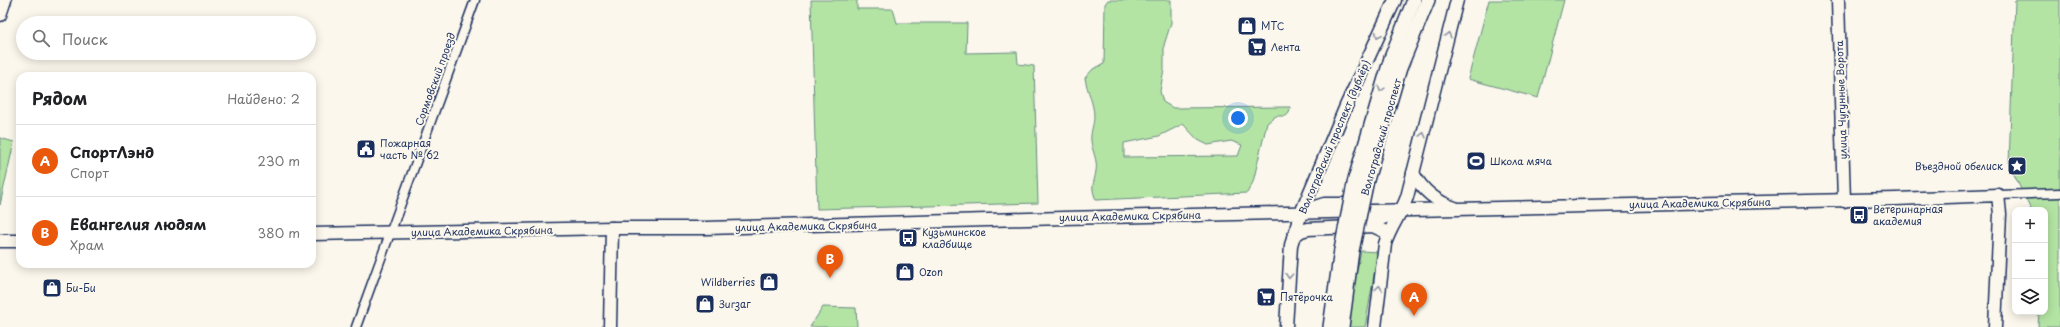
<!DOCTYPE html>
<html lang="ru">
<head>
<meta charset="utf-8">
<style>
  body { margin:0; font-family:"Playpen Sans",sans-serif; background:#f6f6f6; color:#202124 }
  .controls { position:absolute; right:12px; bottom:12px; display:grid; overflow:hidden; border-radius:8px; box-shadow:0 2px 10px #0003 }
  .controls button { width:36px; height:36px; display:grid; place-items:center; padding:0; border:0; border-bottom:1px solid #e0e0e0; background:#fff; color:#202124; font:20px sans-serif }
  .you { position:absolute; left:1238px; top:118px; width:14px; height:14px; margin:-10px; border:3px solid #fff; border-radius:50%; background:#1a73e8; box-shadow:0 0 0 6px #1a73e833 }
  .badge { display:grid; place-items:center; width:26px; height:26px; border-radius:50%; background:#ea580c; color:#fff; font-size:13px; font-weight:700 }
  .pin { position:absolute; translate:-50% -33px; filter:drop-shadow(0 1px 2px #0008) }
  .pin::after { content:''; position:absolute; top:21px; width:14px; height:12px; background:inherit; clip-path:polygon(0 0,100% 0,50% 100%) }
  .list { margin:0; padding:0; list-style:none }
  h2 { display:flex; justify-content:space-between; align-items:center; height:52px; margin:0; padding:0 16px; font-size:17px }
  h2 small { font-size:13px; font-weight:400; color:#757577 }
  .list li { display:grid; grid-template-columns:26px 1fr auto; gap:12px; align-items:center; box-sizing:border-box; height:72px; padding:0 16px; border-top:1px solid #e0e0e0 }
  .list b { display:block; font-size:15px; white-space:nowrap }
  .list p { margin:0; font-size:13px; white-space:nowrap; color:#757577 }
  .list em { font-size:13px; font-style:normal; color:#757577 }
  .icon { flex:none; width:22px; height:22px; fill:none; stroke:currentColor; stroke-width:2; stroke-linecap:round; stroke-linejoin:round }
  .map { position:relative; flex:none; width:2060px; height:327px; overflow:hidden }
  .search { position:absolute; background:#fff; box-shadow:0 2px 10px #0003; left:16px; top:16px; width:300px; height:44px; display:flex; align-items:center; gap:10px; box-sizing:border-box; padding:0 14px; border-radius:22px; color:#757577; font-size:15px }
  .panel { position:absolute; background:#fff; box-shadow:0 2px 10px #0003; left:16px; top:72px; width:300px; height:196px; border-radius:12px }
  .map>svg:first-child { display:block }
  .green { fill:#b4e4a4; stroke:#688a81; fill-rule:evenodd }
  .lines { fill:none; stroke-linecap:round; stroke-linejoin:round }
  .street-casing { stroke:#1b2f5e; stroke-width:11 }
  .secondary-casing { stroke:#1b2f5e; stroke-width:15 }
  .primary-casing { stroke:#1b2f5e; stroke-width:16 }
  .street { stroke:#fbf7ec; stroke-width:8 }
  .secondary { stroke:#fbf7ec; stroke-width:12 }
  .primary { stroke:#fbf7ec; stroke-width:13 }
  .primary-bridge-casing { stroke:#1b2f5e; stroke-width:16; stroke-linecap:butt }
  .primary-bridge { stroke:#fbf7ec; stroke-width:13 }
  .oneway { stroke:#8b93a5 }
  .labels { text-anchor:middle; stroke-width:4; stroke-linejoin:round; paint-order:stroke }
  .poi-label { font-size:10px; fill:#1b2f5e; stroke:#fbf7ec; text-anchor:start }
  .street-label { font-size:10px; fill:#1b2f5e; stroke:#fbf7ec }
</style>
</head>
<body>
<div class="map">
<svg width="2060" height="327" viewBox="0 0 2060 327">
  <rect width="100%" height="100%" fill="#fbf7ec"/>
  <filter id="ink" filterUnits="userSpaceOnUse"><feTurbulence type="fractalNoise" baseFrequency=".025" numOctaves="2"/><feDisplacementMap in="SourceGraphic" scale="8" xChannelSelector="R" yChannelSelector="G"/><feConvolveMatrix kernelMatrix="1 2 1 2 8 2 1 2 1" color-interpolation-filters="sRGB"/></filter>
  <g filter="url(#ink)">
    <g class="green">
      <polygon points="811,0 857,0 857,9 893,9 897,23 967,23 966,53 1017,52 1018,64 1034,66 1038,203 817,209"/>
      <path d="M1108,0H1171V23L1164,45V69L1160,91L1163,102L1173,108L1290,107L1289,113L1286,116H1276L1267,123L1253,182L1247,193L1096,200C1090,185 1094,185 1096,171C1098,160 1092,151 1091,141C1090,133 1094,124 1094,117C1094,103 1087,91 1085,78L1093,69L1104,64L1105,4ZM1183,124L1198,140L1208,145L1231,141L1242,145L1238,156L1124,157V143L1159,136Z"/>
      <polygon points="1489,0 1564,0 1538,98 1468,79"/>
      <polygon points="2015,0 2060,0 2060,327 2038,327 2039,312 2045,312 2045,210 2031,210 2009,164"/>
      <polygon points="0,138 14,142 0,205"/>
      <polygon points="1361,251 1378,252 1365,327 1348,327 1351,299"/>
      <polygon points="823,307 856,308 857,327 810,327"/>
    </g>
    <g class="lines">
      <g class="street-casing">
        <g id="street">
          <polyline points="1998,195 2060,193"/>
          <polyline points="356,327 475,0"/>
        </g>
      </g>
      <g class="secondary-casing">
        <g id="secondary">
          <polyline points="1838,0 1844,201"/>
          <polyline points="0,15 5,0"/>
          <path d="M1413,173C1422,190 1437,202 1455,208"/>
          <polyline points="1309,209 1324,204 1350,204"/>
          <polyline points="1349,220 1377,220 1391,215"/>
          <polyline points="312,234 612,228 706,228 1063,218 1896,199 1998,195 2000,214 1995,327"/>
          <polyline points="1293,237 1301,231 1308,229 1373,226 1388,233"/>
          <polyline points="0,241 20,241"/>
          <polyline points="610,327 612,228"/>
          <polyline points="1286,327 1291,245 1301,213 1346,106 1395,0"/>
          <path d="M1375,327L1385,244C1390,227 1401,214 1407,197L1457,0"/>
        </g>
      </g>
      <g class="primary-casing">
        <g id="primary">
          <polyline points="1355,179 1391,58 1414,0"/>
          <polyline points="1367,180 1400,68 1428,0"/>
          <polyline points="1330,327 1341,250"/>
          <polyline points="1342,327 1352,251"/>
        </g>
      </g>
      <use href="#street" class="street"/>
      <use href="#secondary" class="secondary"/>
      <use href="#primary" class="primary"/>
      <g class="primary-bridge-casing">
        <g id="primary-bridge">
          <polyline points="1341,250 1355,179"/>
          <polyline points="1352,251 1367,180"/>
        </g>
      </g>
      <use href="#primary-bridge" class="primary-bridge"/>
    </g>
    <defs><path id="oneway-chevron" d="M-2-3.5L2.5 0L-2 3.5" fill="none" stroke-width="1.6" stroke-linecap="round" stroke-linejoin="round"/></defs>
    <g class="oneway">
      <use href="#oneway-chevron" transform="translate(1378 35) rotate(115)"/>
      <use href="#oneway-chevron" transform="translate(1448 35) rotate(-76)"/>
      <use href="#oneway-chevron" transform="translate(1381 89) rotate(108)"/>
      <use href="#oneway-chevron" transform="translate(1423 135) rotate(-76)"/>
      <use href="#oneway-chevron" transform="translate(1289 276) rotate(93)"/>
      <use href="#oneway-chevron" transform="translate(1379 288) rotate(-83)"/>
    </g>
  </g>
  <defs>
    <g id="shop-square" transform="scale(1)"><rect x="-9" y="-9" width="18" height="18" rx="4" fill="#1b2f5e" stroke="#fbf7ec"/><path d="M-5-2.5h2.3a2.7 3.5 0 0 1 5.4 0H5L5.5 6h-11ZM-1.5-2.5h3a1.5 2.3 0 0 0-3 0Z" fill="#fff"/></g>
    <g id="supermarket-square" transform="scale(1)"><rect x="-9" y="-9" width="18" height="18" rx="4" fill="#1b2f5e" stroke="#fbf7ec"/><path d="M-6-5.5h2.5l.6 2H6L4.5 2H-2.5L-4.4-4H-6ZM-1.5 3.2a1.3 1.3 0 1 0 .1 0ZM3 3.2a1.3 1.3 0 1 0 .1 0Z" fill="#fff"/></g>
    <g id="civic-square" transform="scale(1)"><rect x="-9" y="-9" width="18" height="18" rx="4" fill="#1b2f5e" stroke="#fbf7ec"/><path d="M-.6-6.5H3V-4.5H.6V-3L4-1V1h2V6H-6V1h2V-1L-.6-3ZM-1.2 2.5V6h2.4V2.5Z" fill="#fff"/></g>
    <g id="stadium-square" transform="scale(1)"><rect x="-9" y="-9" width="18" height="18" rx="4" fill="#1b2f5e" stroke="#fbf7ec"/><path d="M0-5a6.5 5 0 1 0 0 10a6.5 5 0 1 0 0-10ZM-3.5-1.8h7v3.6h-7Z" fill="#fff"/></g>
    <g id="sight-square" transform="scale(1)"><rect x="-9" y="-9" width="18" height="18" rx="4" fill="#1b2f5e" stroke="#fbf7ec"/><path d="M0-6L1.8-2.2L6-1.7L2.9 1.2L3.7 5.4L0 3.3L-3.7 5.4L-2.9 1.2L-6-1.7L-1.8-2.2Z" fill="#fff"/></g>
    <g id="bus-square" transform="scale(1)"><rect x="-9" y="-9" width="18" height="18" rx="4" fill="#1b2f5e" stroke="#fbf7ec"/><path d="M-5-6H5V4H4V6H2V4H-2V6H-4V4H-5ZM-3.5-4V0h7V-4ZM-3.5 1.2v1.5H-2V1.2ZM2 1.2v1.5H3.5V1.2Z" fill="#fff"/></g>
  </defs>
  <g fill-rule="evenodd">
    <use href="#shop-square" x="1247" y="26"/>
    <use href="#supermarket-square" x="1257" y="47"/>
    <use href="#civic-square" x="366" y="149"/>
    <use href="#stadium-square" x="1476" y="161"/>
    <use href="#sight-square" x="2017" y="166"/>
    <use href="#bus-square" x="1859" y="215"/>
    <use href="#bus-square" x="908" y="238"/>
    <use href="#shop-square" x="905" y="272"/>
    <use href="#shop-square" x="769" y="282"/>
    <use href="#shop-square" x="52" y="288"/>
    <use href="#supermarket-square" x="1266" y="297"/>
    <use href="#shop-square" x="705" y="304"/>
  </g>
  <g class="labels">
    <g class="poi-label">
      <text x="1261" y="30">МТС</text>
      <text x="1271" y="51">Лента</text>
      <text x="380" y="147">Пожарная<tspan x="380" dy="12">часть № 62</tspan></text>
      <text x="1490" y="165">Школа мяча</text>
      <text x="2003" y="170" text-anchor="end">Въездной обелиск</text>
      <text x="1873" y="213">Ветеринарная<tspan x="1873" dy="12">академия</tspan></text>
      <text x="922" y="236">Кузьминское<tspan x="922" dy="12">кладбище</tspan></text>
      <text x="919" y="276">Ozon</text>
      <text x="755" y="286" text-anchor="end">Wildberries</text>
      <text x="66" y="292">Би-Би</text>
      <text x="1280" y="301">Пятёрочка</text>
      <text x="719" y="308">Зигзаг</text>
    </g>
    <g class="street-label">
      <text transform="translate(435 79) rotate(-70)" y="4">Сормовский проезд</text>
      <text transform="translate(1841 100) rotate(-92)" y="4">улица Чугунные Ворота</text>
      <text transform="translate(1334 137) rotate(-67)" y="4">Волгоградский проспект (дублёр)</text>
      <text transform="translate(1381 137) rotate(-74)" y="4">Волгоградский проспект</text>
      <text transform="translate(1700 203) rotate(-1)" y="4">улица Академика Скрябина</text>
      <text transform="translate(1130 216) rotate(-1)" y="4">улица Академика Скрябина</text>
      <text transform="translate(806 226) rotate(-1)" y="4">улица Академика Скрябина</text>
      <text transform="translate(482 231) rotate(-1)" y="4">улица Академика Скрябина</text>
    </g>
  </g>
</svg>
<div class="controls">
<button>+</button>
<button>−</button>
<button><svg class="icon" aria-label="layers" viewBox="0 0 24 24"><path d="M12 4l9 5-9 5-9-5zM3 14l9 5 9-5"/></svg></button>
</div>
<div class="you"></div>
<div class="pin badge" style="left:1414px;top:316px">A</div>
<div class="pin badge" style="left:830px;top:278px">B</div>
<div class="search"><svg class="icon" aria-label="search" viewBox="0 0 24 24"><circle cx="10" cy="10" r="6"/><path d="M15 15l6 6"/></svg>Поиск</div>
<section class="panel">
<h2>Рядом<small>Найдено: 2</small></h2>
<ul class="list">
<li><span class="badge">A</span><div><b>СпортЛэнд</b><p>Спорт</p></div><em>230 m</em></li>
<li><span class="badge">B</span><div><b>Евангелия людям</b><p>Храм</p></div><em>380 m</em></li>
</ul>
</section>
</div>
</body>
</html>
